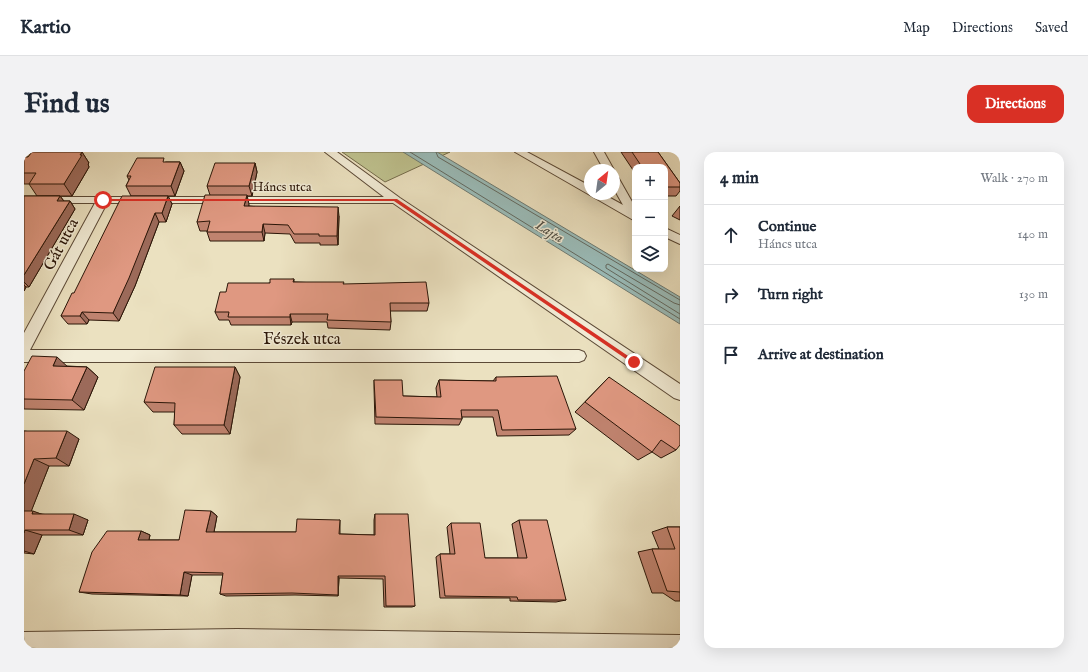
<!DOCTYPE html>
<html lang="en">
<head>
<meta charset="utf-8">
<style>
  body { margin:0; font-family:"IM FELL English",serif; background:#f2f2f3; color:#1f2937 }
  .controls { position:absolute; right:12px; top:12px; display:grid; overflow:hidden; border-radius:8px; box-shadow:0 4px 16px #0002 }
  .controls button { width:36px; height:36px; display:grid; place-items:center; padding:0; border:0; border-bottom:1px solid #e0e1e3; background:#fff; color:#1f2937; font:20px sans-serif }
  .compass { position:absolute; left:560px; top:12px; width:36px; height:36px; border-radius:50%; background:#fff; box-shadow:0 4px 16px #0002; rotate:29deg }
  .stop { position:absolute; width:12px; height:12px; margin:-9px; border:3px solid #d93025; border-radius:50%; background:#fff }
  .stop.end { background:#d93025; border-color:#fff; box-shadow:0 1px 4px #0008 }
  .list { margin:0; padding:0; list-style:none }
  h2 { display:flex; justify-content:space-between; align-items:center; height:52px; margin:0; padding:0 16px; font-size:17px }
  h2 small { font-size:13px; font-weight:400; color:#747a83 }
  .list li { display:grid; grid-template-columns:26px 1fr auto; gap:12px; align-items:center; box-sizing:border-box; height:60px; padding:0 16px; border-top:1px solid #e0e1e3 }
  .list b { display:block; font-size:15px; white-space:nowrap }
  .list p { margin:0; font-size:13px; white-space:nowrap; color:#747a83 }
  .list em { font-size:13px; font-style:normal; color:#747a83 }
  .icon { flex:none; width:22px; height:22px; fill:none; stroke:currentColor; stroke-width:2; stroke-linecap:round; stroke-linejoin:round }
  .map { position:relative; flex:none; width:656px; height:496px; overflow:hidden; border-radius:12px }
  header { display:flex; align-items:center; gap:24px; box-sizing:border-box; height:56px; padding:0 20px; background:#fff; border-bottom:1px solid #e0e1e3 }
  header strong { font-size:19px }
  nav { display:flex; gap:22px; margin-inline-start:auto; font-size:14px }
  .intro { display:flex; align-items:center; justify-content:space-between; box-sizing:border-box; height:96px; padding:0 24px }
  h1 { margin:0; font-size:28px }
  .button { padding:10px 18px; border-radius:12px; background:#d93025; color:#fff; font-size:14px; font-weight:700 }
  main { display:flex; gap:24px; padding:0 24px }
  aside { flex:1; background:#fff; border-radius:12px; box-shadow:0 4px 16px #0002 }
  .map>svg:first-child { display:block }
  .green { fill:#bec18e; stroke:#746c4b }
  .water { fill:#9abcb9; stroke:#6e7a72 }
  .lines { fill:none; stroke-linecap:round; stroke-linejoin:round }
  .shore { stroke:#626960; stroke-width:1 }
  .street-casing { stroke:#5b4936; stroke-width:2 }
  .street { fill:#f2ecd6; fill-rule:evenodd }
  .wall { fill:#c0836f; stroke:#2b1608 }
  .shaded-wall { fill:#9c6a5a; stroke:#2b1608 }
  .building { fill:#df9881; stroke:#2b1608 }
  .route { fill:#d93025 }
  .labels { text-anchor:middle; stroke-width:3; stroke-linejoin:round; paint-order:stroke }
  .far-street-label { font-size:13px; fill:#2b1608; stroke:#f2ecd6 }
  .far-water-label { font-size:14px; font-style:italic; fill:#525046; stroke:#f2ecd6 }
  .street-label { font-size:16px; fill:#2b1608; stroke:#f2ecd6 }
</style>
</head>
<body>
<header>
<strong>Kartio</strong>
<nav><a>Map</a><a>Directions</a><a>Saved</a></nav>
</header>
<div class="intro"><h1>Find us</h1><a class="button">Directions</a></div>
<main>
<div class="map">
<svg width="656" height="496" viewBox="0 0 656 496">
  <rect width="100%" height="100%" fill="#ebe1c0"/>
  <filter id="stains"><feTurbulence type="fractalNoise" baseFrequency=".005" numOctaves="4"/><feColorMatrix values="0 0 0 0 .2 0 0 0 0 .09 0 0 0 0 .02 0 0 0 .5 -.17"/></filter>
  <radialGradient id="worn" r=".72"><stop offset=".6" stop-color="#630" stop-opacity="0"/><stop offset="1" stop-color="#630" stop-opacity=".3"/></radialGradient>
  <polygon class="green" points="318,0 426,0 361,30"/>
  <polygon class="water" points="379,0 413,0 656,145 656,172"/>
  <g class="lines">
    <g class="shore">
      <polyline points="386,0 656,167"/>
      <polyline points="412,0 414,5 656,148"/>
      <polyline points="656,153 650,151 584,112 582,113 582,116 656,162"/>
    </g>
    <g class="street-casing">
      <g id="street">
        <polygon points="301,0 313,0 376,46 656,232 656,248 650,246 369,51 83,51 6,198 555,198 560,200 562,204 560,208 555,210 0,210 0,181 71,51 0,51 0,45 360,45"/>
        <polygon points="491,0 503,0 566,34 566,42 579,42 599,53 590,37 590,24 594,25 611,55 611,69"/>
        <polygon points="570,0 580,0 590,18 580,18"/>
        <polygon points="641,76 656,83 656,92 641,85"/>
        <polygon points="213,477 656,483 656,496 0,496 0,480"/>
      </g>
    </g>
    <use href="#street" class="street"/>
  </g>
  <g class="wall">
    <polygon points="8,0 58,0 65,11 64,12 65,15 48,44 13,44 5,32 0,32 0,5 4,5"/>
    <polygon points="597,0 634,0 656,31 656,39 652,44 641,44 641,15 611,15 611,21"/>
    <polygon points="142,10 156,10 160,19 151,44 107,44 102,34 105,28 103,24"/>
    <polygon points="231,11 233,20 228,44 223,44 225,54 315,64 314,93 296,93 296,91 271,91 266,82 241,81 240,89 186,89 183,80 183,79 176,79 173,70 186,43 183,34"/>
    <polygon points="0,44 36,44 40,49 46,49 51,57 5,135 2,135 0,139"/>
    <polygon points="144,44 148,52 142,70 135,70 111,134 95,169 65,168 63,172 44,172 37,164 50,141"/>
    <polygon points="656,54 656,68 648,64"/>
    <polygon points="270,127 270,130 319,132 405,151 403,159 366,159 367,170 366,178 304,176 303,170 268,170 267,173 207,173 205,168 195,168 191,160 202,140 246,131"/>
    <polygon points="43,214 63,215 74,225 60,258 0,257 0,219"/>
    <polygon points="211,215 216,225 206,282 158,282 150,273 151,260 129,260 120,250"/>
    <polygon points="472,225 552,277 545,283 473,284 469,265 438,265 438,267 435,273 351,272 350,236 350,228 379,244 413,245 412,236 415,228 469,229"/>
    <polygon points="585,225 652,298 637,306 628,300 614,308 551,260"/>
    <polygon points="0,279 55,287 45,314 25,314 7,359 17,362 64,368 59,383 18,383 10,402 0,401"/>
    <polygon points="187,359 193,364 190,380 272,380 316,368 316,382 350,383 350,368 351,362 391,454 388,455 360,455 359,427 315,426 314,444 271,443 202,444 196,442 199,423 168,423 164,444 68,442 55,440 117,379 126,383 125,388 155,388"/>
    <polygon points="495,368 542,448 532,450 486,449 486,446 416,446 412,405 416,402 426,402 423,375 427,371 461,406 494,406 488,372"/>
    <polygon points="643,375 656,375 656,449 651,449 639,441 628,441 614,400 628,397 635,397 628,380"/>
  </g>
  <g class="shaded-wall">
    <polygon points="58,0 65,11 64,12 65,15 48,44 40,32"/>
    <polygon points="156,10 160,19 151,44 147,34"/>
    <polygon points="231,11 233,20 228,44 225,34"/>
    <polygon points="223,43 225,52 223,63 220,54"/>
    <polygon points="36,44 42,52 33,49"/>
    <polygon points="144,44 148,52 142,70 138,61"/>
    <polygon points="46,49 51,57 5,135 0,130 0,123"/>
    <polygon points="314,55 315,64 314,93 313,84"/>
    <polygon points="131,61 135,70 111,134 95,169 89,161"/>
    <polygon points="239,72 241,81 240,89 238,80"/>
    <polygon points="0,133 2,135 0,139"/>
    <polygon points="58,160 65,168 63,172 56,164"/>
    <polygon points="266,162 268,170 267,173 266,165"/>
    <polygon points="33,205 45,216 29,214"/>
    <polygon points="63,215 74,225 60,258 48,248"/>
    <polygon points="211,215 216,225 206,282 200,273"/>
    <polygon points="43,279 55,287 45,314 32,306"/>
    <polygon points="10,307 25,314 5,365 0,363 0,332"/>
    <polygon points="9,359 25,365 8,362"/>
    <polygon points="187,359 193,364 189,385 182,380"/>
    <polygon points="50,362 64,368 59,383 45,378"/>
    <polygon points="1,378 18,383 10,402 0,399 0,381"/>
    <polygon points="117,379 126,383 124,392 114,388"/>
    <polygon points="160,420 168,423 164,444 156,443"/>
    <polygon points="314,424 315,426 314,444"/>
  </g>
  <g class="building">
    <polygon points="8,0 58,0 56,3 58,3 40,32 5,32 12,21 0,21 0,5 4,5"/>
    <polygon points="608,0 634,0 656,31 656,35 641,35 641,15 618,15"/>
    <polygon points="113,6 140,6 139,10 156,10 147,34 102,34 107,24 103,24"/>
    <polygon points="191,11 231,11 225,34 183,34"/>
    <polygon points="181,43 223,43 220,54 314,55 313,84 295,84 295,82 270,82 264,73 239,72 238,80 183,80 186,69 173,70"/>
    <polygon points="0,44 36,44 33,49 46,49 0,123"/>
    <polygon points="98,44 144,44 138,61 131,61 105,126 89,161 58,160 56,164 37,164 48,141 50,141"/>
    <polygon points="246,127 270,127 269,130 320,130 319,132 402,130 405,151 366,151 367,170 303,168 304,162 266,162 266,165 204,165 205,160 191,160 196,140 202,140 204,131 246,131"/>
    <polygon points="8,204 33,205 29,214 63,215 48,248 0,247 0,219"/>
    <polygon points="131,215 211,215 200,273 150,273 151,251 120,250"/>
    <polygon points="533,224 552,277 478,278 474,258 437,258 438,267 352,265 350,228 378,228 379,244 417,245 415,228 472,229 472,225"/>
    <polygon points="585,225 656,274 656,293 652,298 637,288 628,300 561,250"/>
    <polygon points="0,279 43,279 32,306 10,307 0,332"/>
    <polygon points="161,358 187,359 182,380 272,380 273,367 316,368 315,382 351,383 351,362 384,362 391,454 362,454 361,424 314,424 314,443 268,441 196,442 199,421 160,420 156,443 55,440 68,400 83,379 117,379 114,388 155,388"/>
    <polygon points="0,359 9,359 8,362 50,362 45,378 1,378 0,381"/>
    <polygon points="495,368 523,368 542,448 494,448 493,445 421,444 416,402 431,402 427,371 456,371 461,406 503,406"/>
    <polygon points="643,375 656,375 656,440 643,439 628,397 651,397"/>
  </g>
  <polygon class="route" points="79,47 373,47 613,210 612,211 608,211 370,49 77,49"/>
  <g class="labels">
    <g class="far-street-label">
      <text x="258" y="39">Háncs utca</text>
    </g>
    <g class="far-water-label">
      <text transform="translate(526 79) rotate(31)" y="5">Lajta</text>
    </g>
    <g class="street-label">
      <text transform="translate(36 92) rotate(-62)" y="6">Gát utca</text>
      <text x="278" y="192">Fészek utca</text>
    </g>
  </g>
  <rect width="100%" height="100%" filter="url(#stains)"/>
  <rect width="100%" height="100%" fill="url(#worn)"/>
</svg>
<div class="controls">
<button>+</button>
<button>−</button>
<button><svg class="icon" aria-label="layers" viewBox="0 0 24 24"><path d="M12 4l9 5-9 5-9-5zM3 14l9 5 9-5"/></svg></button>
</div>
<svg class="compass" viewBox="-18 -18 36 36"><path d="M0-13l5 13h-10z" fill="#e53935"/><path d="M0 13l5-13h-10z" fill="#747a83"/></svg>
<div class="stop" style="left:79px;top:48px"></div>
<div class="stop end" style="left:610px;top:210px"></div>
</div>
<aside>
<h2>4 min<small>Walk · 270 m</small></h2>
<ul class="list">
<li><svg class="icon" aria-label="ahead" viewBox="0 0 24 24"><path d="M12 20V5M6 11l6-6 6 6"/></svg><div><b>Continue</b><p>Háncs utca</p></div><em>140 m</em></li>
<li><svg class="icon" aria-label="right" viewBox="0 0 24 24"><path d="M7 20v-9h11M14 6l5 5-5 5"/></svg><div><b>Turn right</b></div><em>130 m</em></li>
<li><svg class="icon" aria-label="arrive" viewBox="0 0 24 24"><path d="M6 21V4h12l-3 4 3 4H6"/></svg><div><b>Arrive at destination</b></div></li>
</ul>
</aside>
</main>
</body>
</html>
